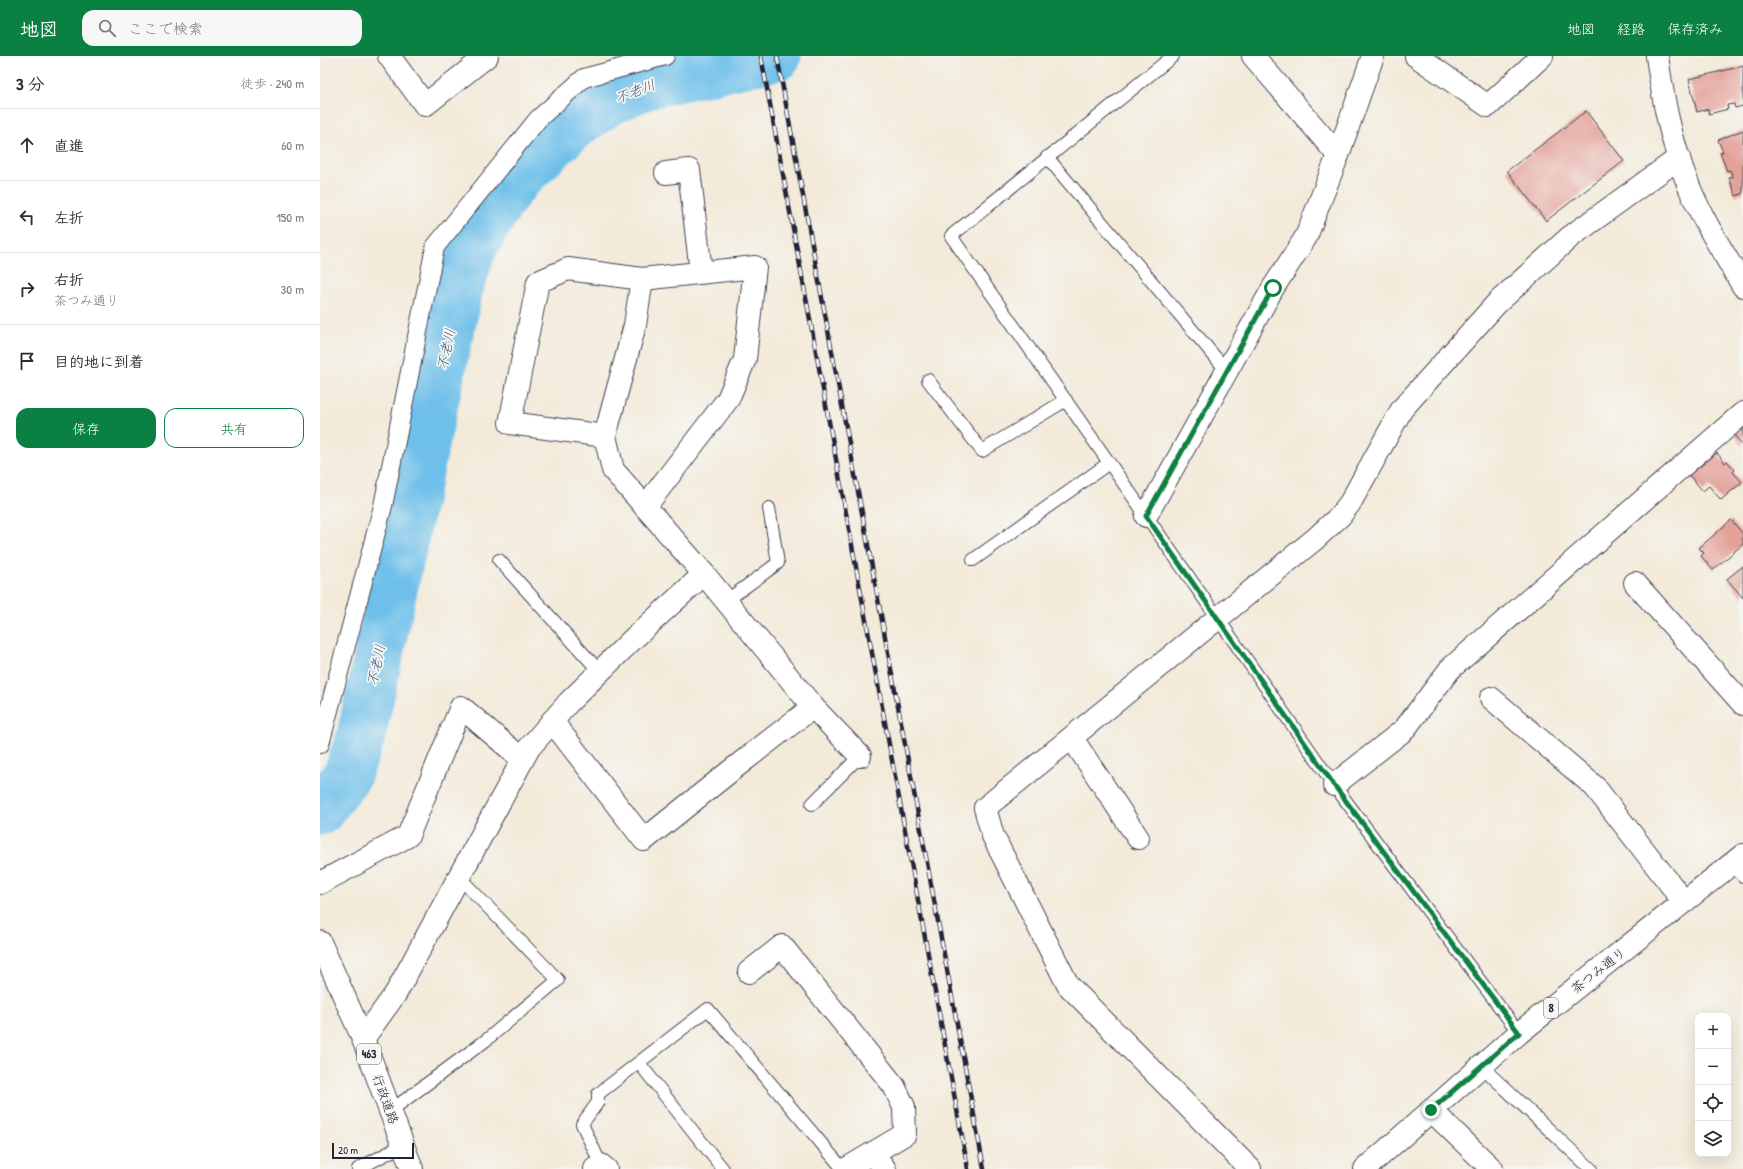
<!DOCTYPE html>
<html lang="ja">
<head>
<meta charset="utf-8">
<style>
  body { margin:0; font-family:"Patrick Hand","Klee One",sans-serif; background:#f7f7f7; color:#2b2b33 }
  .controls { position:absolute; right:12px; bottom:12px; display:grid; overflow:hidden; border-radius:8px; box-shadow:0 4px 16px #0002 }
  .controls button { width:36px; height:36px; display:grid; place-items:center; padding:0; border:0; border-bottom:1px solid #e1e1e2; background:#fff; color:#2b2b33; font:20px sans-serif }
  .scale { position:absolute; left:12px; bottom:10px; width:82px; box-sizing:border-box; padding-left:4px; border:2px solid #22223b; border-top:0; font-size:11px; line-height:14px; white-space:nowrap; color:#22223b; -webkit-text-stroke:3px #f6f6f2; paint-order:stroke }
  .stop { position:absolute; width:12px; height:12px; margin:-9px; border:3px solid #0b8043; border-radius:50%; background:#fff }
  .stop.end { background:#0b8043; border-color:#fff; box-shadow:0 1px 4px #0008 }
  .list { margin:0; padding:0; list-style:none }
  h2 { display:flex; justify-content:space-between; align-items:center; height:52px; margin:0; padding:0 16px; font-size:17px }
  h2 small { font-size:13px; font-weight:400; color:#7c7c81 }
  .list li { display:grid; grid-template-columns:26px 1fr auto; gap:12px; align-items:center; box-sizing:border-box; height:72px; padding:0 16px; border-top:1px solid #e1e1e2 }
  .list b { display:block; font-size:15px; white-space:nowrap }
  .list p { margin:0; font-size:13px; white-space:nowrap; color:#7c7c81 }
  .list em { font-size:13px; font-style:normal; color:#7c7c81 }
  .actions { display:flex; gap:8px; padding:12px 16px }
  .actions a { flex:1; padding:9px 0; border:1px solid #0b8043; border-radius:12px; text-align:center; font-size:14px; color:#0b8043 }
  .actions .main { background:#0b8043; color:#fff }
  .icon { flex:none; width:22px; height:22px; fill:none; stroke:currentColor; stroke-width:2; stroke-linecap:round; stroke-linejoin:round }
  .map { position:relative; flex:none; width:1423px; height:1113px; overflow:hidden }
  header { display:flex; align-items:center; gap:24px; box-sizing:border-box; height:56px; padding:0 20px; background:#0b8043; color:#fff }
  header strong { font-size:19px }
  nav { display:flex; gap:22px; margin-inline-start:auto; font-size:14px }
  .search { width:280px; height:36px; background:#f7f7f7; display:flex; align-items:center; gap:10px; box-sizing:border-box; padding:0 14px; border-radius:12px; color:#7c7c81; font-size:15px }
  main { display:flex }
  aside { flex:1; background:#fff }
  .map>svg:first-child { display:block }
  .lines { fill:none; stroke-linecap:round; stroke-linejoin:round }
  .river { stroke:#6ec0ea; stroke-width:49 }
  .building { fill:#e3a198 }
  .service-casing { stroke:#414053; stroke-width:14 }
  .pedestrian-casing { stroke:#414053; stroke-width:20 }
  .minor-casing { stroke:#414053; stroke-width:24 }
  .tertiary-casing { stroke:#414053; stroke-width:24 }
  .primary-casing { stroke:#414053; stroke-width:24 }
  .trunk-casing { stroke:#414053; stroke-width:24 }
  .service { stroke:#fff; stroke-width:12 }
  .pedestrian { stroke:#fff; stroke-width:18 }
  .minor { stroke:#fff; stroke-width:22 }
  .tertiary { stroke:#fff; stroke-width:22 }
  .primary { stroke:#fff; stroke-width:22 }
  .trunk { stroke:#fff; stroke-width:22 }
  .rail-casing { stroke:#22223b; stroke-width:4.5 }
  .rail { stroke:#f6f6f2; stroke-width:3; stroke-dasharray:9; stroke-linecap:butt }
  .route { stroke:#0b8043; stroke-width:5 }
  .labels { text-anchor:middle; stroke-width:3.5; stroke-linejoin:round; paint-order:stroke }
  .shield { fill:#f6f6f2; stroke:#626272; stroke-width:1 }
  .shield-label { font-size:12px; font-weight:bold; fill:#22223b }
  .street-label { font-size:13px; fill:#22223b; stroke:#f6f6f2 }
  .water-label { font-size:14px; font-style:italic; fill:#3d5978; stroke:#f6f6f2 }
</style>
</head>
<body>
<header>
<strong>地図</strong>
<div class="search"><svg class="icon" aria-label="search" viewBox="0 0 24 24"><circle cx="10" cy="10" r="6"/><path d="M15 15l6 6"/></svg>ここで検索</div>
<nav><a>地図</a><a>経路</a><a>保存済み</a></nav>
</header>
<main>
<aside>
<h2>3 分<small>徒歩 · 240 m</small></h2>
<ul class="list">
<li><svg class="icon" aria-label="ahead" viewBox="0 0 24 24"><path d="M12 20V5M6 11l6-6 6 6"/></svg><div><b>直進</b></div><em>60 m</em></li>
<li><svg class="icon" aria-label="left" viewBox="0 0 24 24"><path d="M17 20v-9H6M10 6l-5 5 5 5"/></svg><div><b>左折</b></div><em>150 m</em></li>
<li><svg class="icon" aria-label="right" viewBox="0 0 24 24"><path d="M7 20v-9h11M14 6l5 5-5 5"/></svg><div><b>右折</b><p>茶つみ通り</p></div><em>30 m</em></li>
<li><svg class="icon" aria-label="arrive" viewBox="0 0 24 24"><path d="M6 21V4h12l-3 4 3 4H6"/></svg><div><b>目的地に到着</b></div></li>
</ul>
<div class="actions"><a class="main">保存</a><a>共有</a></div>
</aside>
<div class="map">
<svg width="1423" height="1113" viewBox="0 0 1423 1113">
  <rect width="100%" height="100%" fill="#f6f6f2"/>
  <filter id="ink" filterUnits="userSpaceOnUse"><feTurbulence type="fractalNoise" baseFrequency=".025" numOctaves="2"/><feDisplacementMap in="SourceGraphic" scale="8" xChannelSelector="R" yChannelSelector="G"/><feConvolveMatrix kernelMatrix="1 2 1 2 8 2 1 2 1" color-interpolation-filters="sRGB"/></filter>
  <filter id="wash" filterUnits="userSpaceOnUse"><feTurbulence type="fractalNoise" baseFrequency=".012" numOctaves="4" result="noise"/><feDisplacementMap in="SourceGraphic" scale="16" xChannelSelector="R" yChannelSelector="G"/><feGaussianBlur stdDeviation="0.9" result="paint"/><feColorMatrix in="noise" values="0 0 0 0 0 0 0 0 0 0 0 0 0 0 0 0 0 1.4 0 .05"/><feComposite in="paint" operator="in"/></filter>
  <g filter="url(#wash)">
    <rect width="100%" height="100%" fill="#f3ead9"/>
    <g class="lines">
      <polyline class="river" points="0,755 27,719 41,680 140,228 153,191 185,138 199,121 254,69 289,45 328,28 457,0"/>
    </g>
    <g id="blocks">
      <g class="building">
        <polygon points="1423,10 1423,50 1415,52 1414,48 1407,49 1408,53 1389,58 1388,53 1377,56 1369,23"/>
        <polygon points="1266,55 1304,105 1226,165 1187,115"/>
        <polygon points="1423,74 1423,137 1416,140 1409,122 1413,121 1410,114 1407,115 1400,97 1403,96 1398,84"/>
        <polygon points="1423,370 1423,391 1413,377"/>
        <polygon points="1397,397 1405,407 1407,405 1415,414 1413,416 1422,426 1401,444 1389,430 1383,435 1369,419"/>
        <polygon points="1411,464 1423,478 1423,488 1393,514 1381,500 1384,497 1379,492"/>
        <polygon points="1423,510 1423,542 1407,523"/>
      </g>
    </g>
  </g>
  <g filter="url(#ink)">
    <use href="#blocks" fill-opacity="0" stroke="#414053" stroke-width="1"/>
    <g class="lines">
      <g class="service-casing">
        <g id="service">
          <polyline points="853,0 631,180 1014,729 1199,977"/>
          <polyline points="727,101 906,314"/>
          <polyline points="608,324 662,395 746,344"/>
          <polyline points="179,504 280,616"/>
          <polyline points="653,504 789,407"/>
          <polyline points="406,545 458,507 449,452"/>
          <polyline points="492,748 540,700"/>
          <polyline points="1412,808 1423,820"/>
          <polyline points="319,1007 403,1113"/>
          <polyline points="1161,1010 1271,1113"/>
          <polyline points="70,1055 165,985 238,924 139,821"/>
          <polyline points="281,1109 262,1068 278,1046 278,1038 388,953 523,1113"/>
          <polyline points="38,1113 83,1089"/>
        </g>
      </g>
      <g class="pedestrian-casing">
        <polyline id="pedestrian" points="0,688 63,450 115,191 218,63 264,22 345,0"/>
      </g>
      <g class="minor-casing">
        <g id="minor">
          <polyline points="69,0 105,49 167,0"/>
          <polyline points="933,0 1018,99"/>
          <polyline points="1096,0 1168,50 1222,0"/>
          <polyline points="346,117 369,114 381,216"/>
          <polyline points="322,223 315,269 285,380 293,414 384,518 493,651 540,700"/>
          <polyline points="285,380 190,367 218,226 248,213 322,223 435,211 425,303 408,343 325,451"/>
          <polyline points="826,460 953,232 986,181 1018,99 1053,0"/>
          <polyline points="1315,527 1423,648"/>
          <polyline points="1171,642 1275,731 1364,846"/>
          <polyline points="232,665 324,784 413,713 493,651"/>
          <polyline points="752,682 818,782"/>
          <polyline points="1014,729 1084,674 1130,613 1423,357"/>
          <polyline points="0,827 88,780 141,651 202,703"/>
          <polyline points="429,916 462,890 574,1030 584,1051 585,1078 526,1113"/>
          <polyline points="43,983 76,937 209,692 249,646 313,583 384,518"/>
          <polyline points="1111,1054 1172,1113"/>
          <polyline points="553,1097 565,1113"/>
          <polyline points="275,1113 281,1109 286,1113"/>
          <polyline points="930,1113 748,929 673,780 665,752 995,483 1020,460 1030,447 1082,353 1177,247 1250,181 1359,102"/>
        </g>
      </g>
      <g class="tertiary-casing">
        <path id="tertiary" d="M1337,0C1343,44 1351,86 1368,128C1382,164 1404,197 1423,230"/>
      </g>
      <g class="primary-casing">
        <polyline id="primary" points="1045,1113 1199,977 1423,799"/>
      </g>
      <g class="trunk-casing">
        <polyline id="trunk" points="0,886 43,983 92,1113"/>
      </g>
      <use href="#service" class="service"/>
      <use href="#pedestrian" class="pedestrian"/>
      <use href="#minor" class="minor"/>
      <use href="#tertiary" class="tertiary"/>
      <use href="#primary" class="primary"/>
      <use href="#trunk" class="trunk"/>
      <g class="rail-casing">
        <g id="rail">
          <polyline points="441,0 648,1113"/>
          <polyline points="457,0 664,1113"/>
        </g>
      </g>
      <use href="#rail" class="rail"/>
    </g>
  </g>
  <g class="lines" filter="url(#ink)">
    <polyline class="route" points="953,232 826,460 1014,729 1199,977 1111,1054"/>
  </g>
  <g class="labels">
    <g class="shield">
      <rect x="1224" y="942" width="14" height="20" rx="3"/>
      <rect x="37" y="988" width="24" height="20" rx="3"/>
    </g>
    <g class="shield-label">
      <text x="1231" y="956">8</text>
      <text x="49" y="1002">463</text>
    </g>
    <g class="street-label">
      <text transform="translate(1278 914) rotate(-38)" y="5">茶つみ通り</text>
      <text transform="translate(66 1043) rotate(70)" y="5">行政道路</text>
    </g>
    <g class="water-label">
      <text transform="translate(315 35) rotate(-21)" y="5">不老川</text>
      <text transform="translate(126 293) rotate(-78)" y="5">不老川</text>
      <text transform="translate(56 609) rotate(-78)" y="5">不老川</text>
    </g>
  </g>
</svg>
<div class="controls">
<button>+</button>
<button>−</button>
<button><svg class="icon" aria-label="locate" viewBox="0 0 24 24"><circle cx="12" cy="12" r="6"/><path d="M12 2v4M12 18v4M2 12h4M18 12h4"/></svg></button>
<button><svg class="icon" aria-label="layers" viewBox="0 0 24 24"><path d="M12 4l9 5-9 5-9-5zM3 14l9 5 9-5"/></svg></button>
</div>
<div class="scale">20 m</div>
<div class="stop" style="left:953px;top:232px"></div>
<div class="stop end" style="left:1111px;top:1054px"></div>
</div>
</main>
</body>
</html>
